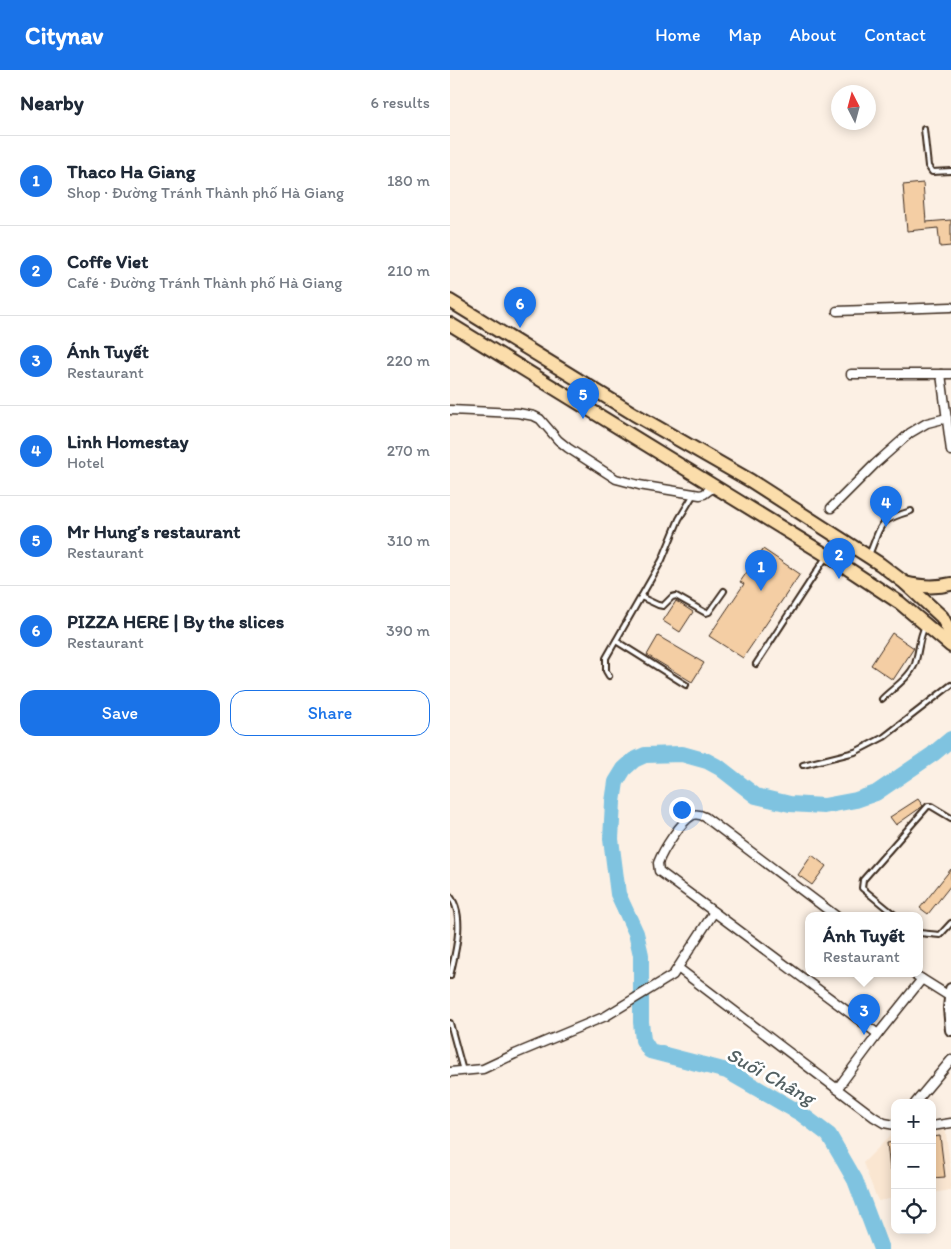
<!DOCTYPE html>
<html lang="en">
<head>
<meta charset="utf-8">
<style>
  body { margin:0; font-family:Itim,sans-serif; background:#f2f2f3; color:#1f2937 }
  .controls { position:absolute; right:15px; bottom:15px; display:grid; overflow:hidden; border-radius:10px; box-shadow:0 2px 12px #0003 }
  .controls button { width:45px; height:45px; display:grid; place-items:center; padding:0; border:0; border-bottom:1px solid #e0e1e3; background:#fff; color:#1f2937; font:25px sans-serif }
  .compass { position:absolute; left:381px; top:15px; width:45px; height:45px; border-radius:50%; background:#fff; box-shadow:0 2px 12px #0003; rotate:354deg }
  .you { position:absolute; left:231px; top:739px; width:18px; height:18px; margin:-12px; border:4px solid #fff; border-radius:50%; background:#1a73e8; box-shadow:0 0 0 8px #1a73e833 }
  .badge { display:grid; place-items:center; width:32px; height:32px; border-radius:50%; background:#1a73e8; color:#fff; font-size:16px; font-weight:700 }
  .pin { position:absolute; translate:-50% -41px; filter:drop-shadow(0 1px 2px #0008) }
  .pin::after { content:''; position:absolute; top:26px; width:18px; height:15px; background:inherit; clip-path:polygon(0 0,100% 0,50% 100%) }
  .popup { position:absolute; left:355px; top:842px; width:118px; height:65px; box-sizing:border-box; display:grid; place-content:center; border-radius:10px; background:#fff; filter:drop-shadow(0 1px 4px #0005); font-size:16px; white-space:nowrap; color:#747a83 }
  .popup b { font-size:19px; color:#1f2937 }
  .popup::after { content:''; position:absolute; left:50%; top:100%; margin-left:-10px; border:10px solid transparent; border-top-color:#fff }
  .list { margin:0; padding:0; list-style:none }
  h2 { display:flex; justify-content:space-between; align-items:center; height:65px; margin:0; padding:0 20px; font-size:21px }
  h2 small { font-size:16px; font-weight:400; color:#747a83 }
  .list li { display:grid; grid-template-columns:32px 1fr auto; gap:15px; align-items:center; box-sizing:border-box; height:90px; padding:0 20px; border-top:1px solid #e0e1e3 }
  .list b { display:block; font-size:19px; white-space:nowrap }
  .list p { margin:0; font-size:16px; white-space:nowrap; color:#747a83 }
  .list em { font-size:16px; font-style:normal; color:#747a83 }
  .actions { display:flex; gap:10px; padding:15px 20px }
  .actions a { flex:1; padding:11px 0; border:1px solid #1a73e8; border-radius:15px; text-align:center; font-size:18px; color:#1a73e8 }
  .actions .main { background:#1a73e8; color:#fff }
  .icon { flex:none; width:28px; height:28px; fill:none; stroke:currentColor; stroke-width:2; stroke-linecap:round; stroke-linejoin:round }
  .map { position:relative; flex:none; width:501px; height:1179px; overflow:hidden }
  header { display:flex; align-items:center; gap:30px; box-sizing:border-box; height:70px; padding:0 25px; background:#1a73e8; color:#fff }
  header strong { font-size:24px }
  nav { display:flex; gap:28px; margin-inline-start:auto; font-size:18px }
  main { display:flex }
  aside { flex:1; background:#fff }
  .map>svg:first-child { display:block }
  .built { fill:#fae6d1 }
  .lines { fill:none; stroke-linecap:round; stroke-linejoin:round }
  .river { stroke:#7fc3e0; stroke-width:16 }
  .building { fill:#f4cea4; stroke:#3b2a1e }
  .service-casing { stroke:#3b2a1e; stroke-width:8 }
  .minor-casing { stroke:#3b2a1e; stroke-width:11 }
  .tertiary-casing { stroke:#3b2a1e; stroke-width:14 }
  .trunk-casing { stroke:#3b2a1e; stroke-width:16 }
  .service { stroke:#fff; stroke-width:4 }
  .minor { stroke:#fff; stroke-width:8 }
  .tertiary { stroke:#fff; stroke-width:10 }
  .trunk { stroke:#fbddab; stroke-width:12 }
  .labels { text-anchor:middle; stroke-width:5; stroke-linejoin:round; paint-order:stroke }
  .water-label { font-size:20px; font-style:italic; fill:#536062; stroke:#fff }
</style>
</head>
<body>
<header>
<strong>Citynav</strong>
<nav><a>Home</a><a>Map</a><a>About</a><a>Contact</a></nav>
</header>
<main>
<aside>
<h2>Nearby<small>6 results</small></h2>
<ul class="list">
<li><span class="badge">1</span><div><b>Thaco Ha Giang</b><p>Shop · Đường Tránh Thành phố Hà Giang</p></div><em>180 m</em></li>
<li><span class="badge">2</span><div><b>Coffe Viet</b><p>Café · Đường Tránh Thành phố Hà Giang</p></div><em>210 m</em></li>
<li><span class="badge">3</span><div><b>Ánh Tuyết</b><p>Restaurant</p></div><em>220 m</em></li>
<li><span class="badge">4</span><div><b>Linh Homestay</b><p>Hotel</p></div><em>270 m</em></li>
<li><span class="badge">5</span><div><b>Mr Hung’s restaurant</b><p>Restaurant</p></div><em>310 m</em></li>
<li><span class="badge">6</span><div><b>PIZZA HERE | By the slices</b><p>Restaurant</p></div><em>390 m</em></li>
</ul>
<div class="actions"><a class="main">Save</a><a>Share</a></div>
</aside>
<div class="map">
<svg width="501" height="1179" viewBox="0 0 501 1179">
  <rect width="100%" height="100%" fill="#fcf0e4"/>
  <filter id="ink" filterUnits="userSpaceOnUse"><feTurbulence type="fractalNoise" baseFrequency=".02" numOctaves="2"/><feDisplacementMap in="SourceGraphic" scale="10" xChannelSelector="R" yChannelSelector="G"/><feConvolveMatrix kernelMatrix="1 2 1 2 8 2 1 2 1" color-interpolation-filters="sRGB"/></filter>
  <g filter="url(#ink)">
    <g class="built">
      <polygon points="495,1056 501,1103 501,1120 482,1123 482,1058"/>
      <polygon points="443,1063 445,1063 445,1128 428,1131 413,1093"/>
    </g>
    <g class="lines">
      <polyline class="river" points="431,1179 405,1110 379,1065 350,1043 277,1001 200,981 193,970 191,952 191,885 186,863 168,824 161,769 163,732 166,712 174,699 184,690 195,685 232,684 257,691 270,698 306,726 340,734 374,736 406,730 426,723 483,684 501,669"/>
    </g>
    <g class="building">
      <polygon points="473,113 476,152 501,150 501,176 490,177 488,158 457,161 453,115"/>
      <polygon points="313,479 350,504 293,588 259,566 294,514 290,512"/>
      <polygon points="226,531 243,542 230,562 213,551"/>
      <polygon points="442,563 464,578 443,610 421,595"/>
      <polygon points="208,566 254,593 242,612 197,585"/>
      <polygon points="468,729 473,736 446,755 440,747"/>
      <polygon points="362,785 376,796 362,815 348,805"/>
      <polygon points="501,799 501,815 478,844 470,838"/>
      <polygon points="490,1066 495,1107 482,1108 482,1067"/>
      <polygon points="445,1072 445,1100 440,1100 437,1073"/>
    </g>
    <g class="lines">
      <g class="service-casing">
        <g id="service">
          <polyline points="474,59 478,96 482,102 501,101"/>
          <path d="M419,485C432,454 427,451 461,441"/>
          <polyline points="191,527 208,535 213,536 222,527 226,526 256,543 259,542 274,521"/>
          <polyline points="166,571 236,615"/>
          <polyline points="306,594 376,487"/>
          <polyline points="159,606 156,601 156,588 212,490 229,449 244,424"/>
          <path d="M432,629C442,619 459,608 465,594C469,581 469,568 475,556"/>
          <polyline points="353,695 405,682 434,667 501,615"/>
          <path d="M0,826C16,846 5,884 0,906"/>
          <polyline points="446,846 412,818 413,810 478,736 481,736 501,748"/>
          <polyline points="469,863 490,865 501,853"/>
          <polyline points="0,953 13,1001"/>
        </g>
      </g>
      <g class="minor-casing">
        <g id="minor">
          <polyline points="387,241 501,237"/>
          <polyline points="401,304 501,304"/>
          <polyline points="491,304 501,381"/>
          <polyline points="0,340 68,343 84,346 90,349 108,370 118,378 166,409 189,415 250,425 254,424 265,416"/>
          <polyline points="381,438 425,394 460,363 477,353 497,348"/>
          <path d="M386,846L255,747C251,745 247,744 243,745C231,751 213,780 208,793L209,801L428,964"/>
          <polyline points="228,898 424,1047 434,1053 445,1055"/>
          <polyline points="464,904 499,926"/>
          <polyline points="0,1002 33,999 65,984 156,946 223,905 264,842"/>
          <polyline points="387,1019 428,964 472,909"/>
          <polyline points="465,1033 501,990"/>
          <polyline points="482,1056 501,1053"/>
        </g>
      </g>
      <g class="tertiary-casing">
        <polyline id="tertiary" points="501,919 499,938 501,960"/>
      </g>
      <g class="trunk-casing">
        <g id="trunk">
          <polyline points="0,231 184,344 301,411 430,494 455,513 492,547 501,564"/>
          <polyline points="0,254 394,496 450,533 501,576"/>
          <path d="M455,513C471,517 485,518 501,514"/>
        </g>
      </g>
      <use href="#service" class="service"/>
      <use href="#minor" class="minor"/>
      <use href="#tertiary" class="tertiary"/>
      <use href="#trunk" class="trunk"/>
    </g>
  </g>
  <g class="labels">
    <g class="water-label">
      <text transform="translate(321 1006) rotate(29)" y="7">Suối Châng</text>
    </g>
  </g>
</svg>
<div class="controls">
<button>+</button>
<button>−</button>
<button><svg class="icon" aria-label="locate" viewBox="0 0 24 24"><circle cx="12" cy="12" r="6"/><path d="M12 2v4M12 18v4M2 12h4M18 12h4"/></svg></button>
</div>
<svg class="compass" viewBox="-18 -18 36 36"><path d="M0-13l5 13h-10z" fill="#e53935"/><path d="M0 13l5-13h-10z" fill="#747a83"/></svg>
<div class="you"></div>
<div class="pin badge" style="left:311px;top:521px">1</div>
<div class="pin badge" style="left:389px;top:509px">2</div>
<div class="pin badge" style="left:414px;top:965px">3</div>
<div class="popup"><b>Ánh Tuyết</b>Restaurant</div>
<div class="pin badge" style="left:436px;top:457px">4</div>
<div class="pin badge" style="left:133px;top:349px">5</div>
<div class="pin badge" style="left:70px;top:258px">6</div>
</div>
</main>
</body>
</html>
